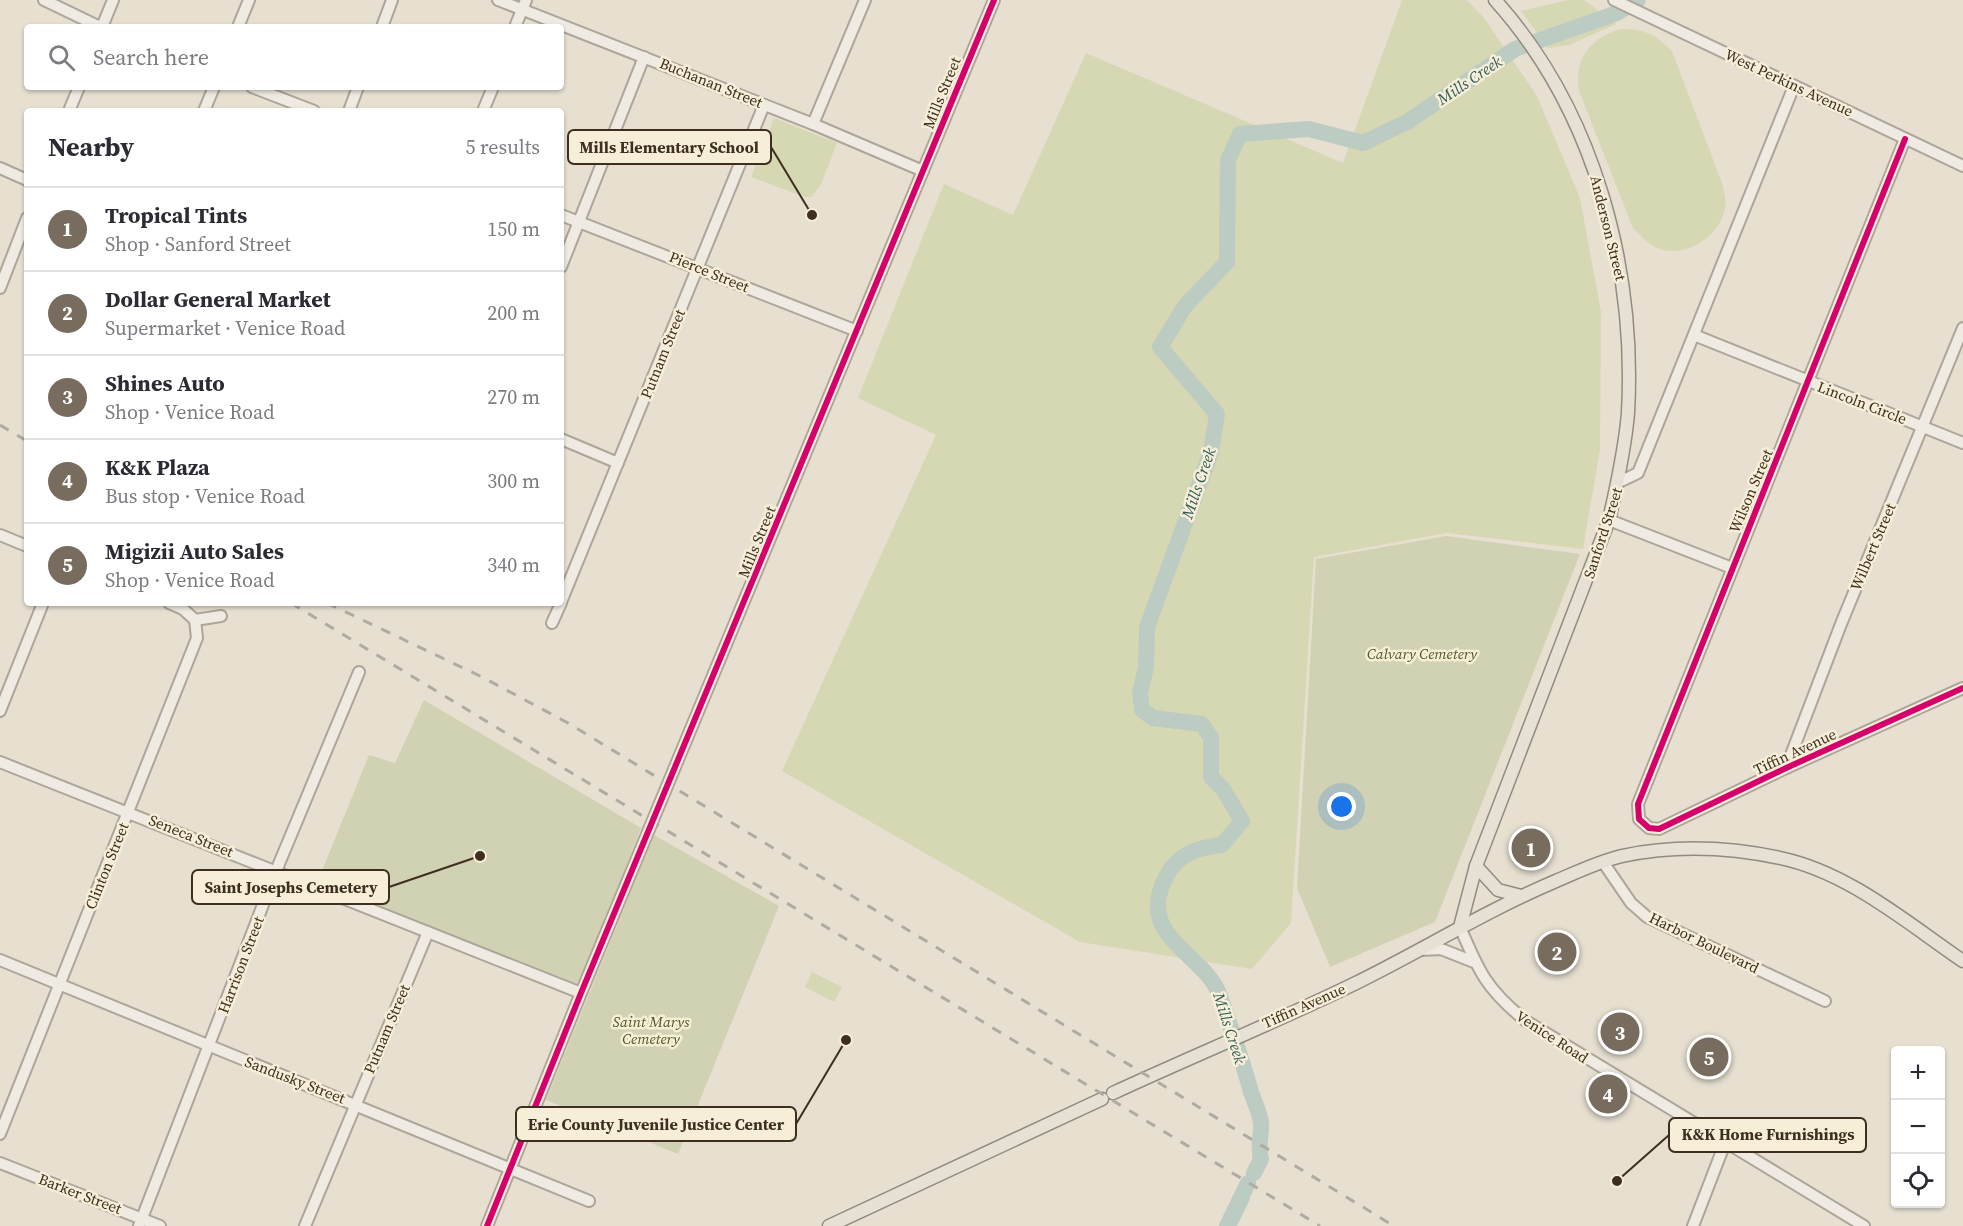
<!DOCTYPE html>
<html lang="en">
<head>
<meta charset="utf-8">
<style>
  body { margin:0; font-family:"Source Serif 4",serif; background:#f7f7f7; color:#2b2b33 }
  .controls { position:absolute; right:18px; bottom:18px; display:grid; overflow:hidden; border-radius:6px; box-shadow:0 2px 4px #0004 }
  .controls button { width:54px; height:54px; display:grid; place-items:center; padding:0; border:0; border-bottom:2px solid #e1e1e2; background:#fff; color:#2b2b33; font:30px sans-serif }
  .you { position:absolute; left:1342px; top:807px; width:21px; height:21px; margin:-15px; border:4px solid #fff; border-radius:50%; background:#1a73e8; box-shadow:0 0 0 9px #1a73e833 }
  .badge { display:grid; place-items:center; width:39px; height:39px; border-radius:50%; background:#786c5e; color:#fff; font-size:20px; font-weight:700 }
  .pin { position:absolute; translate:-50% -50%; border:3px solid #fff; box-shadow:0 2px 6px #0006 }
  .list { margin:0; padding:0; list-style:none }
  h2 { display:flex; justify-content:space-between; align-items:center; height:78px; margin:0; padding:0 24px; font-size:26px }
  h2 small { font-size:20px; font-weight:400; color:#7c7c81 }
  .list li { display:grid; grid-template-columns:39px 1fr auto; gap:18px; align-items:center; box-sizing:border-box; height:84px; padding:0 24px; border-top:2px solid #e1e1e2 }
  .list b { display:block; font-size:22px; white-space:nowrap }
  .list p { margin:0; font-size:20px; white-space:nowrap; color:#7c7c81 }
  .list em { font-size:20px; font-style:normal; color:#7c7c81 }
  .icon { flex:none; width:33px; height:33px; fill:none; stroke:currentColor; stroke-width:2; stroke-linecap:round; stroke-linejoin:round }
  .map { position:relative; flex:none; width:1963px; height:1226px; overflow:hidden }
  .search { position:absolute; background:#fff; box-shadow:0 2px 4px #0004; left:24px; top:24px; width:540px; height:66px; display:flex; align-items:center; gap:15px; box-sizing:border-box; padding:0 21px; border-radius:6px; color:#7c7c81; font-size:22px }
  .panel { position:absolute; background:#fff; box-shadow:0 2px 4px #0004; left:24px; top:108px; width:540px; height:498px; border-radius:6px }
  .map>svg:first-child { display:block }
  .green { fill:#d6d7b3 }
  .cemetery { fill:#d1d1b3 }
  .water { fill:#bcccc2 }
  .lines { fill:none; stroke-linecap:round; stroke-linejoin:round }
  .river { stroke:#bcccc2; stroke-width:16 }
  .minor-casing { stroke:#ada599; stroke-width:14 }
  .major-casing { stroke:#928b80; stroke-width:15 }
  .minor { stroke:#efebe3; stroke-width:10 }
  .major { stroke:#e6e1d4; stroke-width:12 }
  .rail { stroke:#afaaa2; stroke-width:3; stroke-dasharray:10 10; stroke-linecap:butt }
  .cycleway-casing { stroke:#f7eed8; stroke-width:10 }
  .cycleway { stroke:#d6006c; stroke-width:6 }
  .labels { text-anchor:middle; stroke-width:5; stroke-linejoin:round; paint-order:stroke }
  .street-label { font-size:15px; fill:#3d2e20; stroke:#f7eed8 }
  .park-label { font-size:15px; font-style:italic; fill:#4d5a26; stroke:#f7eed8 }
  .water-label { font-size:16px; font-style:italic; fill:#2f5d5a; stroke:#f7eed8 }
  .leader { fill:none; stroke:#3d2e20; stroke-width:2 }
  .callout-dot { fill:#3d2e20; stroke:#f7eed8; stroke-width:2 }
  .callout { fill:#f7eed8; stroke:#3d2e20; stroke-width:2 }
  .callout-label { font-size:16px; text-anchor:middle; font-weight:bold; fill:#3d2e20 }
</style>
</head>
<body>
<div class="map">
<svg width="1963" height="1226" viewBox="0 0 1963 1226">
  <rect width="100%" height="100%" fill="#e7e0d1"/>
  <g class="green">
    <polygon points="1402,0 1467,0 1484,18 1537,96 1580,198 1601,312 1600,449 1583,549 1447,533 1314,557 1291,923 1252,969 1080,942 782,771 936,435 858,398 944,184 1013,215 1086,53 1343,163"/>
    <polygon points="1568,0 1584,0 1616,24 1569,45 1548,48 1521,11"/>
    <path d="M1620,29C1645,29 1655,34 1672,51L1723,186C1724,193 1727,202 1725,209C1719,235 1690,256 1663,250C1650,247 1642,237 1633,228L1579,91C1574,59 1590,38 1620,29Z"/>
    <polygon points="774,118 837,143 821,184 812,197 805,197 751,177"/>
    <polygon points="812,972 842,987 834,1002 805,987"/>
  </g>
  <g class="cemetery">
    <polygon points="1446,536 1580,554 1435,922 1330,967 1297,888 1316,559"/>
    <polygon points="424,700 641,828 580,987 317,883 369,755 395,763"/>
    <polygon points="654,835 779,906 678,1154 546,1100"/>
  </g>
  <polygon class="water" points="1239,1190 1250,1199 1237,1226 1219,1226"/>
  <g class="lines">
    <g class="river">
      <path d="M1254,1173L1261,1159C1257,1145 1262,1136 1261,1123C1260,1113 1254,1101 1251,1092C1242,1059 1231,1028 1220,996C1205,953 1134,937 1166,877C1178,853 1197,848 1222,845L1242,821L1223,789L1211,777V738L1202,724L1153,718L1142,710L1140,693L1146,667L1147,627L1211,452L1217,414L1160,347L1185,306L1227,262L1228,160L1240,134L1309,129L1363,143L1407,122L1515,49L1617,13L1638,0"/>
      <polyline points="1227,1226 1248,1183"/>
    </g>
    <g class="minor-casing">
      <g id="minor">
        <polyline points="44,0 100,27"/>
        <polyline points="498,0 813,124 923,171"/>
        <polyline points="1614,0 1963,166"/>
        <polyline points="102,27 113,0"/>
        <polyline points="238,27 249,0"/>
        <polyline points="382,27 392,0"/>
        <polyline points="515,27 526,0"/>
        <polyline points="252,87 314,111"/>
        <polyline points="69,111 79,87"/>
        <polyline points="204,111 214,87"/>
        <polyline points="349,111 358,87"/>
        <polyline points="483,111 493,87"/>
        <polyline points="813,124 865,0"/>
        <path d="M1905,139C1818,361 1726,582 1638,804L1639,819L1649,828L1659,829L1786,768L1963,688"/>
        <polyline points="0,168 27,180"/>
        <polyline points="561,215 857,331"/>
        <polyline points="561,267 644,57"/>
        <polyline points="0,288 27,218"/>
        <polyline points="1694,335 1963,443"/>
        <polyline points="561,439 618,463"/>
        <polyline points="1617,483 1638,473 1794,86"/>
        <polyline points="1609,520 1732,568"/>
        <polyline points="0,535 27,546"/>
        <polyline points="561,602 764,105"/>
        <polyline points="169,603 183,609 195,620"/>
        <polyline points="195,620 221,616"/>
        <polyline points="552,623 561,603"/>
        <polyline points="0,711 43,603"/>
        <polyline points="0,762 581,993"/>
        <polyline points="1786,768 1841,624 1963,328"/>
        <polyline points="1603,862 1631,903 1647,917 1825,1001"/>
        <path d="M1460,927C1479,972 1487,990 1526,1021L1864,1226"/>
        <polyline points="1421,950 1441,949 1474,962"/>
        <polyline points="0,960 589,1201"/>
        <polyline points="0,1134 197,638 195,620"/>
        <polyline points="0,1163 160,1226"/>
        <polyline points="139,1226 276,871 359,672"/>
        <polyline points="305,1226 428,932"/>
        <polyline points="487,1226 581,993 994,0"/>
        <polyline points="1693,1226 1725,1143"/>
      </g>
    </g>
    <g class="major-casing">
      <g id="major">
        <polyline points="1476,866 1498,890 1521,896"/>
        <path d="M1460,927L1476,866L1609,520C1617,485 1625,449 1628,413C1636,267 1594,110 1495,0"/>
        <path d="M1113,1093C1193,1056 1276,1022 1356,983C1423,950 1487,910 1556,881C1577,872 1600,861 1622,856C1674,845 1728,847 1780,858C1848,872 1907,923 1963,961"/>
        <polyline points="829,1226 1102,1099"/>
      </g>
    </g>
    <use href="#minor" class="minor"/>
    <use href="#major" class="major"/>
    <g class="rail">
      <polyline points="0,425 27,441"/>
      <polyline points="291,603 1320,1226"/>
      <polyline points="327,603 482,677 568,723 1394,1226"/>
    </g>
    <g class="cycleway-casing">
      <g id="cycleway">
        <path d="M1905,139C1818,361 1726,582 1638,804L1639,819L1649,828L1659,829L1786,768L1963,688"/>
        <polyline points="487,1226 581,993 994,0"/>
      </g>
    </g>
    <use href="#cycleway" class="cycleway"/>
  </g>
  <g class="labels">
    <g class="street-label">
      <text transform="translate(711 83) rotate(22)" y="5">Buchanan Street</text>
      <text transform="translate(1789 83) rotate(25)" y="5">West Perkins Avenue</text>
      <text transform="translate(942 93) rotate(-68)" y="5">Mills Street</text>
      <text transform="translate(1608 228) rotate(76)" y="5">Anderson Street</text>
      <text transform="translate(709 272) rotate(22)" y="5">Pierce Street</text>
      <text transform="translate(663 354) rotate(-68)" y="5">Putnam Street</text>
      <text transform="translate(1862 403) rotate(21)" y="5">Lincoln Circle</text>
      <text transform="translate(1751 491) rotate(-67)" y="5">Wilson Street</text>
      <text transform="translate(1603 533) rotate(-72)" y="5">Sanford Street</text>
      <text transform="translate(757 542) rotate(-68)" y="5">Mills Street</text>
      <text transform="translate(1873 547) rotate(-67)" y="5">Wilbert Street</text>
      <text transform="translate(1795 752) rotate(-25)" y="5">Tiffin Avenue</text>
      <text transform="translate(191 836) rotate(22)" y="5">Seneca Street</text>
      <text transform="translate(107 866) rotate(-68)" y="5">Clinton Street</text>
      <text transform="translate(1704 943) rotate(26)" y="5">Harbor Boulevard</text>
      <text transform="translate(241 965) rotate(-69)" y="5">Harrison Street</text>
      <text transform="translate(1304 1006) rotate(-24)" y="5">Tiffin Avenue</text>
      <text transform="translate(387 1029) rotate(-67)" y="5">Putnam Street</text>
      <text transform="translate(1552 1037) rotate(33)" y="5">Venice Road</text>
      <text transform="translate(295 1080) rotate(21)" y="5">Sandusky Street</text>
      <text transform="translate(80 1194) rotate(21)" y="5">Barker Street</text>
    </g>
    <g class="park-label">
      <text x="1422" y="659">Calvary Cemetery</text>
      <text x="651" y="1027">Saint Marys<tspan x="651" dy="17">Cemetery</tspan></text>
    </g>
    <g class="water-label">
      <text transform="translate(1469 80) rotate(-34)" y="6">Mills Creek</text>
      <text transform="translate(1198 483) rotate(-71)" y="6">Mills Creek</text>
      <text transform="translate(1230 1028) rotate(72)" y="6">Mills Creek</text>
    </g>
  </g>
  <path class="leader" d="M812 215L771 147M480 856L389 887M846 1040L796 1124M1617 1181L1669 1135"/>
  <g class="callout-dot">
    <circle cx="812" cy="215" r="6"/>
    <circle cx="480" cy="856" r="6"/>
    <circle cx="846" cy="1040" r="6"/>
    <circle cx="1617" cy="1181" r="6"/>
  </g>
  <g class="callout">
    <rect x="568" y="130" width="203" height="34" rx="6"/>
    <rect x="192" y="870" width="197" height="34" rx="6"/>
    <rect x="516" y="1107" width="280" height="34" rx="6"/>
    <rect x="1669" y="1118" width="197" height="34" rx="6"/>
  </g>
  <g class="callout-label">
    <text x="669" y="153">Mills Elementary School</text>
    <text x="291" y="893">Saint Josephs Cemetery</text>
    <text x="656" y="1130">Erie County Juvenile Justice Center</text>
    <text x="1768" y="1140">K&amp;K Home Furnishings</text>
  </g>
</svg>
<div class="controls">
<button>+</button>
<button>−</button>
<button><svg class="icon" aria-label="locate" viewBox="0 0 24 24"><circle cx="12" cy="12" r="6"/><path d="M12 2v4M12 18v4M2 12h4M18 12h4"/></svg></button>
</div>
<div class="you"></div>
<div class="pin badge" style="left:1531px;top:848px">1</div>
<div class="pin badge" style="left:1557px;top:952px">2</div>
<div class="pin badge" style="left:1620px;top:1032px">3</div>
<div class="pin badge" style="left:1608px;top:1094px">4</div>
<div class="pin badge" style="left:1709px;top:1057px">5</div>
<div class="search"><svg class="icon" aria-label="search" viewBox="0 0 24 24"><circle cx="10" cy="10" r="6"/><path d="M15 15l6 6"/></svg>Search here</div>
<section class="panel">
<h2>Nearby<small>5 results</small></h2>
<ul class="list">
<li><span class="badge">1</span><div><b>Tropical Tints</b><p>Shop · Sanford Street</p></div><em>150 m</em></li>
<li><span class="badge">2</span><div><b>Dollar General Market</b><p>Supermarket · Venice Road</p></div><em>200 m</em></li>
<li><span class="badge">3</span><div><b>Shines Auto</b><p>Shop · Venice Road</p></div><em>270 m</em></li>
<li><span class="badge">4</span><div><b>K&amp;K Plaza</b><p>Bus stop · Venice Road</p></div><em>300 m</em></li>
<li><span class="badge">5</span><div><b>Migizii Auto Sales</b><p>Shop · Venice Road</p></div><em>340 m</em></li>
</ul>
</section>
</div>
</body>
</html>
